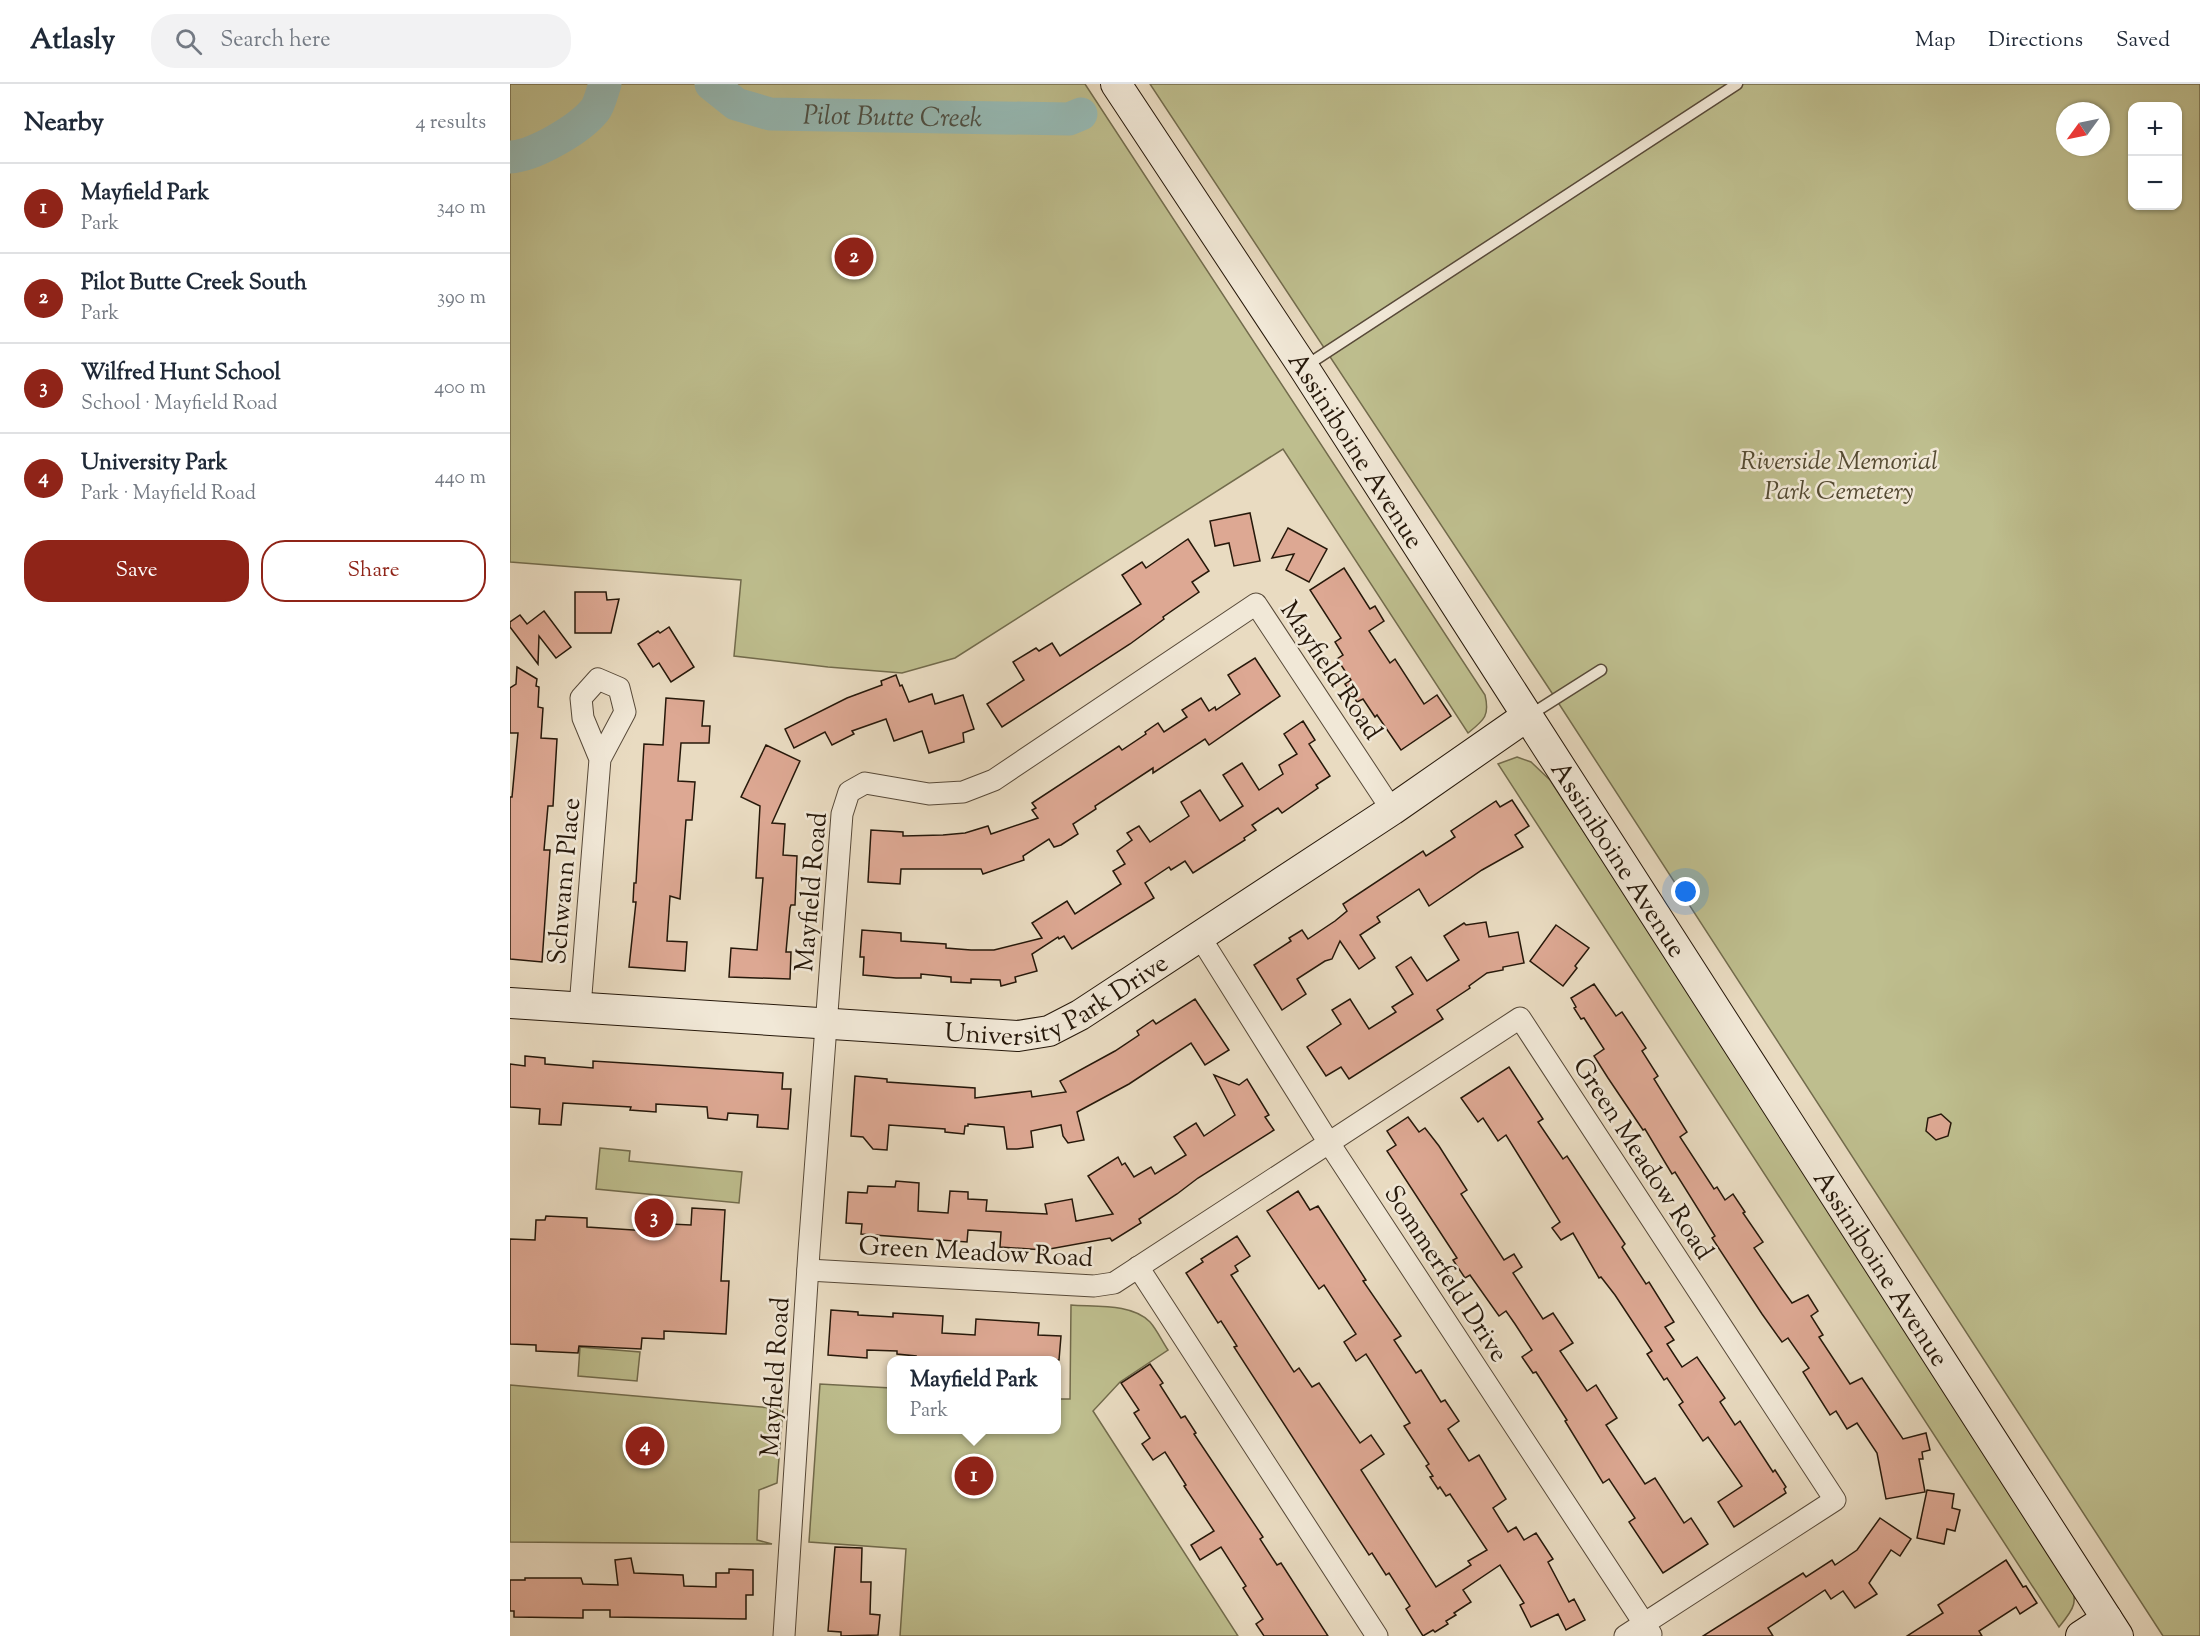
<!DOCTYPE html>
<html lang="en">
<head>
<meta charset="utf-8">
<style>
  body { margin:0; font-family:"Sorts Mill Goudy",serif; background:#f2f2f3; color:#1f2937 }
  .controls { position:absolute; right:18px; top:18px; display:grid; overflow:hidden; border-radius:12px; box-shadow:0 2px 4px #0004 }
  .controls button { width:54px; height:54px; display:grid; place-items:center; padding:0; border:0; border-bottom:2px solid #e0e1e3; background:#fff; color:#1f2937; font:30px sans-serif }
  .compass { position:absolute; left:1546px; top:18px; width:54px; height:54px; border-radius:50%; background:#fff; box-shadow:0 2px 4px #0004; rotate:237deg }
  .you { position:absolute; left:1176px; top:808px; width:21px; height:21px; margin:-15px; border:4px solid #fff; border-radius:50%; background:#1a73e8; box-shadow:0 0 0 9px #1a73e833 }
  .badge { display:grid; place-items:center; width:39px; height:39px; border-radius:50%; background:#8f2418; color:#fff; font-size:20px; font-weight:700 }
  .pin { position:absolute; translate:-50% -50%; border:3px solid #fff; box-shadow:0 2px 6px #0006 }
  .popup { position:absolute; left:377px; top:1272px; width:174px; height:78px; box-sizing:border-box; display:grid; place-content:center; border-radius:12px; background:#fff; filter:drop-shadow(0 2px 4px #0005); font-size:20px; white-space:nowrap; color:#747a83 }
  .popup b { font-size:22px; color:#1f2937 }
  .popup::after { content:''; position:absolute; left:50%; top:100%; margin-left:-12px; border:12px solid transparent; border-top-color:#fff }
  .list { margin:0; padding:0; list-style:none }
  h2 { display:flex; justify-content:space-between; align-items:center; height:78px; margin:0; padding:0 24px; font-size:26px }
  h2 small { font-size:20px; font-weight:400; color:#747a83 }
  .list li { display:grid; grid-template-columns:39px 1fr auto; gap:18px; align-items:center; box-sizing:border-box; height:90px; padding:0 24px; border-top:2px solid #e0e1e3 }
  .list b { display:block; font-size:22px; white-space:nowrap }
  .list p { margin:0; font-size:20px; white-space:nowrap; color:#747a83 }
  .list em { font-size:20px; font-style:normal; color:#747a83 }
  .actions { display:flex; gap:12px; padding:18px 24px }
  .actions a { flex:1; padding:14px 0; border:2px solid #8f2418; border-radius:24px; text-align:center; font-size:21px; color:#8f2418 }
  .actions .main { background:#8f2418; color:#fff }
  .icon { flex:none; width:33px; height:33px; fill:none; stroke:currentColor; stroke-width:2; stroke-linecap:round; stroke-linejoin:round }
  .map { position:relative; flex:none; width:1690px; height:1552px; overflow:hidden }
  header { display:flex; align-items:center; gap:36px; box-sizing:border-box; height:84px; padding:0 30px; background:#fff; border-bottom:2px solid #e0e1e3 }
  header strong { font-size:28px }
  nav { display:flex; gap:33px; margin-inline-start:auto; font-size:21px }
  .search { width:420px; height:54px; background:#f2f2f3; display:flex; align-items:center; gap:15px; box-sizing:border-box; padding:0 21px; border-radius:24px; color:#747a83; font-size:22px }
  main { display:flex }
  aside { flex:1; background:#fff }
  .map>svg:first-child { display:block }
  .green { fill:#bebe8e; stroke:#726b4c; stroke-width:1.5; fill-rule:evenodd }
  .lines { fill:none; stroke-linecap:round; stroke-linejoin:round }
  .river { stroke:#97bbb6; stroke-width:33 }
  .building { fill:#dda893; stroke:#26180a; stroke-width:1.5 }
  .lane-casing { stroke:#574938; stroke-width:13 }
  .street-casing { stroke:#574938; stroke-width:23 }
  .secondary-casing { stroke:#26180a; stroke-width:32 }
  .lane { stroke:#f1e8d7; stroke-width:10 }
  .street { stroke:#f1e8d7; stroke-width:21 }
  .secondary { stroke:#f1e8d7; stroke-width:30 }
  .labels { text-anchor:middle; stroke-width:5; stroke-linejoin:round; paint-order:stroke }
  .street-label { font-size:26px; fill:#26180a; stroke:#f1e8d7 }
  .park-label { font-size:26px; font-style:italic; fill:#544a32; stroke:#f1e8d7 }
  .water-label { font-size:27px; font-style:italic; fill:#4e5146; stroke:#f1e8d7 }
</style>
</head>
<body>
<header>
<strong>Atlasly</strong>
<div class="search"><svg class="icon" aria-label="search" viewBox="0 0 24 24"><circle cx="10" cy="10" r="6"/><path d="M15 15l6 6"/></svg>Search here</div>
<nav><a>Map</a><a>Directions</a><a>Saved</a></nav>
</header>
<main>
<aside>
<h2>Nearby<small>4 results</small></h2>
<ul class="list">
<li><span class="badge">1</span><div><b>Mayfield Park</b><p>Park</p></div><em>340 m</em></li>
<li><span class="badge">2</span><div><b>Pilot Butte Creek South</b><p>Park</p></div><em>390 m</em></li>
<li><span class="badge">3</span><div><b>Wilfred Hunt School</b><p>School · Mayfield Road</p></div><em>400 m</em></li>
<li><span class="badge">4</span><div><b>University Park</b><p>Park · Mayfield Road</p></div><em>440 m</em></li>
</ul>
<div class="actions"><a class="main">Save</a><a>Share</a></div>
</aside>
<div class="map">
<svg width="1690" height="1552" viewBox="0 0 1690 1552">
  <rect width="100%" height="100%" fill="#e9dbc1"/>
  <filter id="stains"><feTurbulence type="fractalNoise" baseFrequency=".00333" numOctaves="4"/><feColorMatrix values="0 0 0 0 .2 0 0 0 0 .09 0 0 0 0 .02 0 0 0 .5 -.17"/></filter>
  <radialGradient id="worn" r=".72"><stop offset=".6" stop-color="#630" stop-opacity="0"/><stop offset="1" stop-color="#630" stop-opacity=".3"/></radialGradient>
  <g class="green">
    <path d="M0,0H575L975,611C980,632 974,636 958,649L773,365L445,574L392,589L318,583L224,572L231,496L0,478Z"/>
    <path d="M640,0H1690V1552H1653L1040,606ZM1622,22H1668V122H1622ZM1555,27H1591V63H1555Z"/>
    <path d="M1007,673L1021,678L1040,696L1560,1491C1566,1519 1568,1520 1549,1543L988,680Z"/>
    <polygon points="90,1064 120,1067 119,1077 232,1088 229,1119 86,1105"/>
    <path d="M561,1221C584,1223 622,1219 640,1238C647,1246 652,1257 658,1266L610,1298L583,1327L728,1552H390L396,1465L299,1458L310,1300L381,1304L382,1346H546L547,1315H560Z"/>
    <polygon points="70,1263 130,1268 127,1297 68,1292"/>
    <polygon points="0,1301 273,1325 267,1399 249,1406 247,1456 262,1460 0,1458"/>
  </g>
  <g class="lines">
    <g class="river">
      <path id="s1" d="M201,0L226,20L260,30L559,35L571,30"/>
      <path d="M0,73C24,72 70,45 85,26C90,19 92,8 95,0"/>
    </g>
  </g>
  <g class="building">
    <polygon points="740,429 750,477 724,482 719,459 705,462 700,437"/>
    <polygon points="778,444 817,465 799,498 776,486 784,470 762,474"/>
    <polygon points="678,455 699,487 682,498 689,508 653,533 654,535 620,560 492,643 477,620 514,596 503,578 526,564 529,567 542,559 550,572 631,520 612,491 632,478 636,484"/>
    <polygon points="834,484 860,525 865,522 874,537 859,547 880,579 885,575 914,620 927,611 941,632 891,666 867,631 865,633 853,615 847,618 835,600 841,596 827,575 833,571 825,558 831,554 800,506"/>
    <polygon points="65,508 96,508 97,516 109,515 101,549 65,549"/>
    <polygon points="34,527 61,563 46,574 29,552 28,580 0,543 0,538 10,531 17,540"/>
    <polygon points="159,543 184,583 161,598 149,579 143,583 128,560 148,547 150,549"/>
    <polygon points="745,574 770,612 699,661 695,655 643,689 643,684 585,722 586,725 563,740 568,750 551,761 544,763 539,755 513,772 514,776 473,790 471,785 391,785 390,800 358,798 361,746 393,748 393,752 433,751 455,749 478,742 481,750 528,734 522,726 526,724 522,719 609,662 612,666 636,650 635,648 648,639 654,648 677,633 672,626 691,614 699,627 705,623 706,626 730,610 718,591"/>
    <polygon points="7,583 27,595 26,602 29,603 28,623 33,624 31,654 47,655 43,722 38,722 34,766 40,766 32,878 0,875 0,713 2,713 8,649 0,649 0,604 6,600"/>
    <polygon points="386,591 390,602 392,601 399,618 422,610 425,620 453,611 464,645 453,649 454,658 419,669 412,647 384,657 376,635 342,647 344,650 322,661 315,648 284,664 275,645 337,614 372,601 371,597"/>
    <polygon points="156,614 194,617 192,642 200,642 199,659 171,659 168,697 185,698 182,736 176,736 170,815 160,812 157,857 177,858 175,887 119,883 126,818 123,818 124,799 126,799 134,660 153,661"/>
    <polygon points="793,637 805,656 799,660 820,692 806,701 808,704 772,729 768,724 742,741 746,746 734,754 735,756 683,789 675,777 661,786 659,783 635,799 644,814 562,865 554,852 549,855 548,853 522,870 527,887 505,893 506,898 491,902 490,896 461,895 461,899 441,898 441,893 411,890 411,894 386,894 353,891 354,873 350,873 352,846 391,849 391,857 436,860 436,864 461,866 484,866 532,854 522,839 557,817 565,830 611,800 603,787 615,780 607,767 622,756 617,749 629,742 640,758 679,732 671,718 690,706 710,737 733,722 713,691 732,679 749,706 773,690 769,681 787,670 774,650"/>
    <polygon points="256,661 290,677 262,739 275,740 273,771 287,772 285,821 281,821 280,824 276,868 281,868 280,895 219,893 221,864 247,866 253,794 246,794 250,722 231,713"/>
    <polygon points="1002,716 1019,742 1005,751 1013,763 972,786 919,822 909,805 867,833 870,838 850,851 865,874 849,885 830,857 822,875 815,877 787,895 796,910 772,926 744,881 781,857 779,854 792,846 798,855 825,837 837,827 833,820 913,767 916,772 945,753 941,747 986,717 990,723"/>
    <polygon points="976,838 979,853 1008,848 1014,879 993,883 993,886 977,889 959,902 960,904 927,926 933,935 839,995 831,983 816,992 797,963 831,940 822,926 840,915 859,945 886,928 882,923 903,910 886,883 901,873 917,897 949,876 934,852 954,839 956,841"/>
    <polygon points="1046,841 1079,864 1065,882 1067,884 1053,902 1020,877"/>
    <polygon points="1084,900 1106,932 1112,928 1136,964 1132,967 1148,992 1144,995 1177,1048 1170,1053 1204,1105 1207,1103 1215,1116 1223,1110 1235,1128 1233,1129 1253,1158 1244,1164 1272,1205 1282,1219 1298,1211 1308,1227 1301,1232 1313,1251 1309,1253 1340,1300 1352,1294 1393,1355 1416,1349 1420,1366 1412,1368 1413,1375 1409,1375 1415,1408 1376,1415 1367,1369 1347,1339 1337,1345 1326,1327 1320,1331 1293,1288 1299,1284 1278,1254 1272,1258 1252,1230 1202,1154 1205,1152 1165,1088 1162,1090 1135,1045 1133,1046 1098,994 1084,972 1094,965 1074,934 1071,935 1064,924 1066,923 1061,914"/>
    <polygon points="685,915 719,966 695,981 681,959 619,1000 567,1028 574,1056 558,1059 553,1052 551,1041 521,1047 523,1063 507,1065 497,1065 494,1043 458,1040 458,1042 455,1042 454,1050 435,1048 435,1045 379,1041 377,1066 363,1065 353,1053 341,1052 345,992 377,995 377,998 465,1004 465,1014 521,1007 522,1013 556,1008 550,997 605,967 629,951 627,947 643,936 646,940"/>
    <polygon points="15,972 35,974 35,980 83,984 83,977 273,989 272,1005 281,1005 278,1045 247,1043 248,1031 218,1029 217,1036 198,1034 197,1023 146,1020 146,1028 120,1026 121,1023 53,1019 51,1041 29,1040 30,1025 0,1023 0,980 15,982"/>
    <polygon points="999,983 1033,1035 1028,1038 1053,1075 1057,1072 1115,1160 1112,1163 1136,1200 1139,1198 1164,1238 1155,1243 1164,1256 1157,1260 1172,1283 1187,1273 1215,1314 1210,1318 1225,1341 1230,1337 1263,1388 1265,1386 1276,1403 1274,1405 1276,1409 1224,1443 1208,1418 1232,1402 1198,1353 1193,1357 1169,1321 1173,1318 1157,1294 1154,1296 1137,1270 1142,1267 1105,1211 1091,1193 1089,1194 1063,1149 1051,1156 1042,1144 1050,1138 996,1051 988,1057 973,1034 968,1038 951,1014"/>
    <polygon points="704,991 729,1001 737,995 759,1031 755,1033 764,1046 688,1094 667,1110 629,1135 631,1139 602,1157 600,1154 534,1166 490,1163 491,1148 458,1146 457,1158 351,1150 352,1140 336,1139 338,1108 357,1109 358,1102 385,1103 386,1097 409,1099 408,1127 438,1129 440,1107 458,1108 458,1115 477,1116 476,1127 537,1130 535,1120 562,1115 566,1137 603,1130 578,1092 608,1073 612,1081 615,1079 624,1093 641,1083 645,1090 676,1071 664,1053 686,1039 694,1052 725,1031"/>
    <polygon points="1431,1030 1441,1039 1438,1052 1426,1056 1416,1047 1418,1034"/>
    <polygon points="898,1033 909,1048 915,1044 929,1062 957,1106 951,1110 994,1176 1004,1170 1012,1183 1003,1189 1033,1235 1043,1229 1063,1259 1050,1267 1077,1307 1086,1301 1107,1334 1096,1341 1135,1400 1145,1394 1174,1439 1181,1434 1198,1460 1153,1489 1119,1438 1125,1434 1099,1395 1093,1399 1055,1337 1057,1336 1026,1288 1023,1289 1012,1273 1022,1266 1005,1240 996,1227 989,1232 960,1191 955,1194 943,1176 947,1174 877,1067 886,1061 877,1047"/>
    <polygon points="788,1107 800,1126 808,1122 856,1196 853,1197 891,1252 884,1256 906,1289 911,1286 931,1318 935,1316 949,1337 938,1345 959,1377 969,1371 996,1415 983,1424 998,1448 1006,1443 1014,1456 1026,1449 1043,1475 1038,1478 1059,1518 1064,1515 1075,1536 1056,1546 1048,1530 1021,1543 1010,1521 1014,1519 990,1481 953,1506 961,1518 944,1529 946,1531 936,1537 938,1540 925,1548 923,1546 913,1552 896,1525 900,1522 879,1489 876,1491 862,1469 859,1471 724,1263 727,1262 711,1237 708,1239 676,1189 693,1178 691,1175 727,1152 740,1172 725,1182 728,1187 721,1191 784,1288 789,1284 802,1303 809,1299 850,1359 861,1351 874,1370 851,1386 926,1503 961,1481 958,1477 977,1466 940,1410 936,1412 930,1403 928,1405 920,1393 923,1392 916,1382 919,1380 894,1342 900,1339 856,1270 846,1277 834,1258 846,1250 814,1201 809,1205 757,1127"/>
    <polygon points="182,1124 215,1126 211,1197 219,1197 216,1250 154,1247 154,1255 132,1254 131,1265 69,1262 68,1269 26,1267 26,1261 0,1260 0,1155 25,1156 26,1136 35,1136 36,1132 77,1134 77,1143 139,1147 139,1139 181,1141"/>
    <polygon points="321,1226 348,1228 348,1231 383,1233 383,1229 433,1232 432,1249 465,1251 466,1235 529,1239 528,1251 551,1252 549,1276 405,1276 406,1272 387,1270 387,1267 357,1266 357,1274 318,1271"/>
    <polygon points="640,1280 653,1299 650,1301 671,1334 675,1332 686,1349 684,1350 753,1453 750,1455 767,1481 771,1479 818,1552 754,1552 746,1540 753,1535 733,1504 736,1502 711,1463 690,1476 681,1461 704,1447 674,1402 676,1401 655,1368 643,1376 632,1360 640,1354 624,1329 629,1326 611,1299"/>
    <polygon points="1417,1406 1444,1410 1442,1424 1450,1426 1445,1447 1437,1445 1434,1460 1407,1454"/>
    <polygon points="1370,1434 1401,1455 1390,1472 1381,1466 1359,1499 1367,1510 1345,1524 1333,1507 1321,1515 1315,1506 1258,1544 1263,1552 1193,1552 1293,1489 1296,1493 1322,1476 1325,1481 1347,1466"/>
    <polygon points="325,1463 352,1464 351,1498 361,1498 360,1530 370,1531 368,1551 331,1552 331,1548 318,1547"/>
    <polygon points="121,1474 124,1489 173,1491 174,1502 206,1503 206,1489 219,1489 219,1485 243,1486 243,1511 236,1511 236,1535 100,1533 100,1526 73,1526 73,1534 4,1533 4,1527 0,1527 0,1496 15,1496 15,1494 71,1494 73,1500 108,1501 105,1476"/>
    <polygon points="1496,1476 1513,1503 1516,1502 1527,1519 1510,1530 1506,1523 1469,1547 1472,1552 1397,1552 1433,1529 1428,1521"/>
  </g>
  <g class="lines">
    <g class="lane-casing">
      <g id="lane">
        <polyline points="794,283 1227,0"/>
        <polyline points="1020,631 1091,586"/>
      </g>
    </g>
    <g class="street-casing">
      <g id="street">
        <polyline points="690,853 819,1059 1141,1550"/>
        <polyline points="70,923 90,675 115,628 109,604 88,595 71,614 73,634 90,675"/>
        <polyline points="628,1183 867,1552"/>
        <polyline points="298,1186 584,1202 604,1199 1010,934 1325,1416 1115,1552"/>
        <polyline points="274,1552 299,1167 332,730 339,708 355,699 419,710 453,708 484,696 746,520 882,726"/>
      </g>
    </g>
    <g class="secondary-casing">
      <g id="secondary">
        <path id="s2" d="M606,0L794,284L1608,1552"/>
        <path id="s3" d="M0,919L508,952L539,947L570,931L882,726L1017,632"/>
        <polyline points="1571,1552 1597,1535"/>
      </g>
    </g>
    <use href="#lane" class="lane"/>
    <use href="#street" class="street"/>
    <use href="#secondary" class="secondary"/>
  </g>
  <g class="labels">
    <g class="street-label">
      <text dy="9" stroke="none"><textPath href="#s2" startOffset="438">Assiniboine Avenue</textPath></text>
      <text transform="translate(822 586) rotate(56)" y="9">Mayfield Road</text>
      <text dy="9" stroke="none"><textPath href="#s2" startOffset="924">Assiniboine Avenue</textPath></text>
      <text transform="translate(53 797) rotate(-85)" y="9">Schwann Place</text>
      <text transform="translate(300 808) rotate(-85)" y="9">Mayfield Road</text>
      <text dy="9" stroke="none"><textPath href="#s3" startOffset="556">University Park Drive</textPath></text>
      <text transform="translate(1134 1074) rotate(57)" y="9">Green Meadow Road</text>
      <text transform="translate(466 1167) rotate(3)" y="9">Green Meadow Road</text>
      <text dy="9" stroke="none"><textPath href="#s2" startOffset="1410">Assiniboine Avenue</textPath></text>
      <text transform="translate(937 1189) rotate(57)" y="9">Sommerfeld Drive</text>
      <text transform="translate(264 1293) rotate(-86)" y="9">Mayfield Road</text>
    </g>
    <g class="park-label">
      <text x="1329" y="385">Riverside Memorial<tspan x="1329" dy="30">Park Cemetery</tspan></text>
    </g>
    <g class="water-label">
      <text dy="9" stroke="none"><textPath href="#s1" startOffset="190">Pilot Butte Creek</textPath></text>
    </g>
  </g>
  <rect width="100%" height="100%" filter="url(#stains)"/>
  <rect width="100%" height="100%" fill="url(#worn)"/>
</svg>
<div class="controls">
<button>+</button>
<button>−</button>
</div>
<svg class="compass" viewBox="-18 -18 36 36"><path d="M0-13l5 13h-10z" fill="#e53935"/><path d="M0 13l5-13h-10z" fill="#747a83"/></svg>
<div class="you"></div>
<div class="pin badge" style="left:464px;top:1392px">1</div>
<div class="popup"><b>Mayfield Park</b>Park</div>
<div class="pin badge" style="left:344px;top:173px">2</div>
<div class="pin badge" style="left:144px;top:1134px">3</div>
<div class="pin badge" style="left:135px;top:1362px">4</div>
</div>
</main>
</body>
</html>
